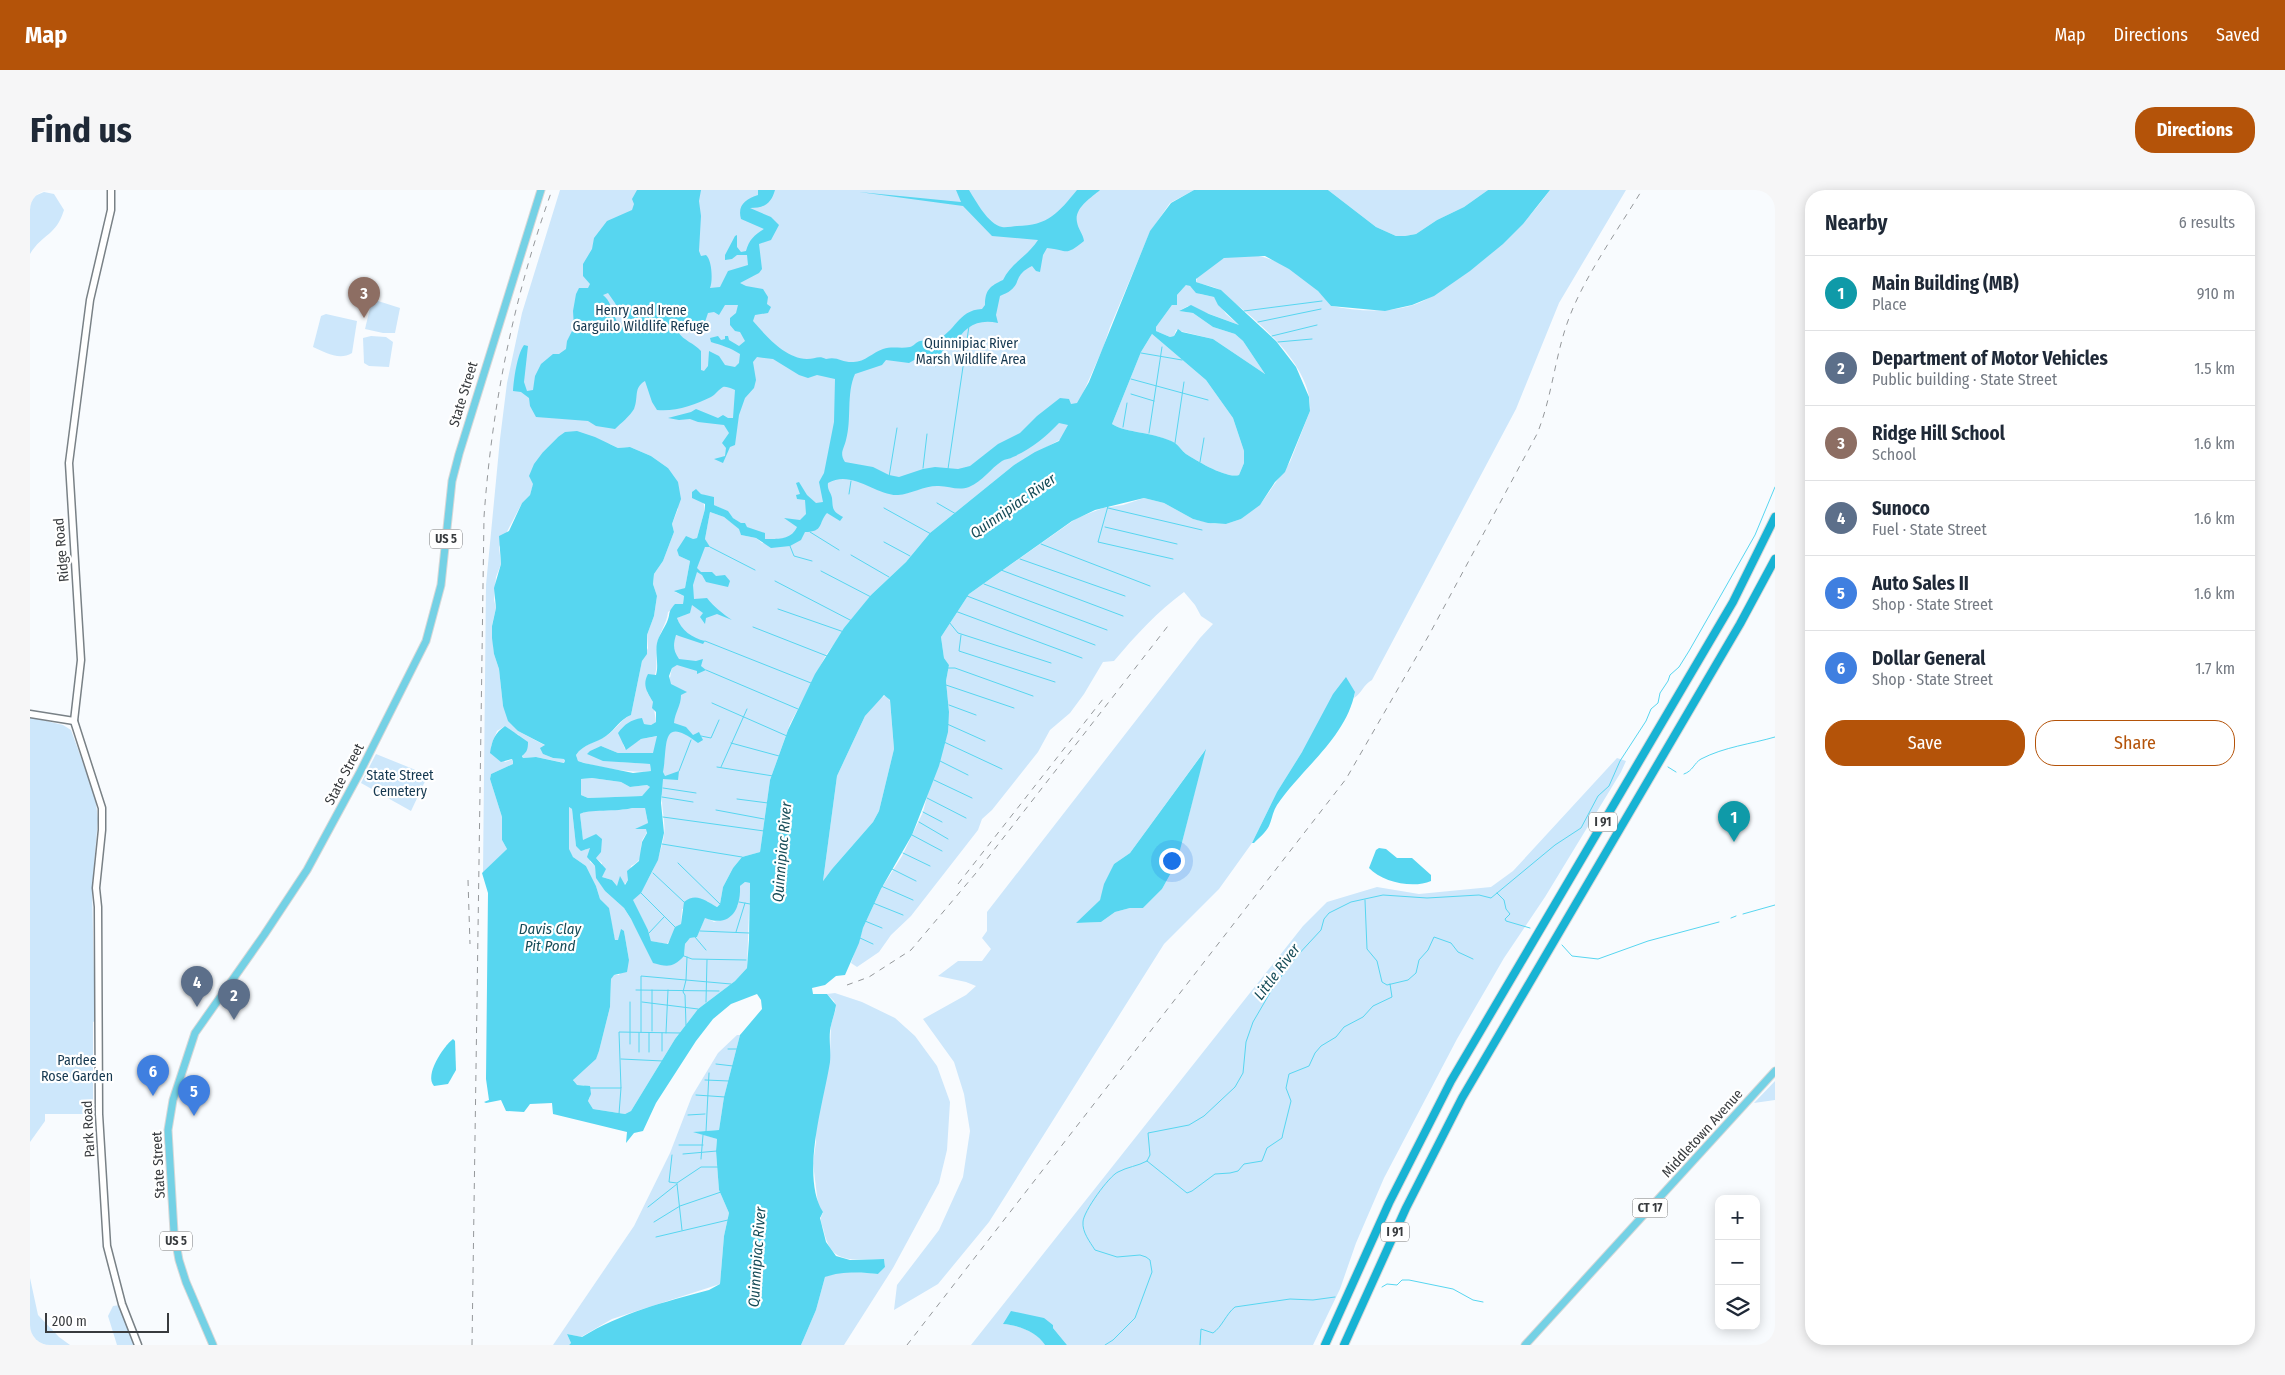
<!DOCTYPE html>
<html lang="en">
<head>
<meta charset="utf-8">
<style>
  body { margin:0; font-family:"Fira Sans Condensed",sans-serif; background:#f6f6f7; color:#1f2937 }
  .controls { position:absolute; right:15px; bottom:15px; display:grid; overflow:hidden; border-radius:10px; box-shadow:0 2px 12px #0003 }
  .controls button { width:45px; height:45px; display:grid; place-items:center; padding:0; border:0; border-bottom:1px solid #e0e1e3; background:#fff; color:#1f2937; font:25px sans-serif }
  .scale { position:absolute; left:15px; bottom:12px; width:124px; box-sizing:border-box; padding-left:5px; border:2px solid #383b3e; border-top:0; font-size:14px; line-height:18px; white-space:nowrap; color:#383b3e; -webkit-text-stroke:4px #fff; paint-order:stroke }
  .you { position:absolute; left:1141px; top:670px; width:18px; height:18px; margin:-12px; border:4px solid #fff; border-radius:50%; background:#1a73e8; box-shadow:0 0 0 8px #1a73e833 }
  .badge { display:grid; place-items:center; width:32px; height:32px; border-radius:50%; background:#b45309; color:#fff; font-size:16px; font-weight:700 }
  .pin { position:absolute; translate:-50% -41px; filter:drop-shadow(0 1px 2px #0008) }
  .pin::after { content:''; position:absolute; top:26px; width:18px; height:15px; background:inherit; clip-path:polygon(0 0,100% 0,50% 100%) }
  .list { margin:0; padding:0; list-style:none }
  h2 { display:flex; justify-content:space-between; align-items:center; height:65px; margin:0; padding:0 20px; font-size:21px }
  h2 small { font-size:16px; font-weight:400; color:#747a83 }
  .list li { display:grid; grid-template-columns:32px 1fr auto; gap:15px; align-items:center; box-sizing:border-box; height:75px; padding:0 20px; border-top:1px solid #e0e1e3 }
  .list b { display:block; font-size:19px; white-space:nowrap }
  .list p { margin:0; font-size:16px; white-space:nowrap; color:#747a83 }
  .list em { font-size:16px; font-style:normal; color:#747a83 }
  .actions { display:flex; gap:10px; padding:15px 20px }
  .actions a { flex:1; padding:11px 0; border:1px solid #b45309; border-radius:20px; text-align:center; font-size:18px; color:#b45309 }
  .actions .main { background:#b45309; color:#fff }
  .icon { flex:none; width:28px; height:28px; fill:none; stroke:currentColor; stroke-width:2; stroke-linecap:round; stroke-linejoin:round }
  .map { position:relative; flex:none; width:1745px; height:1155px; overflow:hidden; border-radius:20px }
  header { display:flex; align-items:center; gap:30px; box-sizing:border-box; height:70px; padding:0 25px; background:#b45309; color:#fff }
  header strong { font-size:24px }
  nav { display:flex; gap:28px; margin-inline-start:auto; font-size:18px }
  .intro { display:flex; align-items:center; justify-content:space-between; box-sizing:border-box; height:120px; padding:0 30px }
  h1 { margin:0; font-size:35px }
  .button { padding:12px 22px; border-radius:20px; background:#b45309; color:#fff; font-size:18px; font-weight:700 }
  main { display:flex; gap:30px; padding:0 30px }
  aside { flex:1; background:#fff; border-radius:20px; box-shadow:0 2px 12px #0003 }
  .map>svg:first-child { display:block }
  .green { fill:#cde7fb; fill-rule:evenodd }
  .water { fill:#57d6f0; fill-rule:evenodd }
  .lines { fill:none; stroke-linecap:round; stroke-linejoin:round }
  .stream { stroke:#57d6f0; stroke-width:1 }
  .secondary-casing { stroke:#798186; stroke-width:9 }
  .primary-casing { stroke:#d7d8d8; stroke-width:9 }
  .motorway-casing { stroke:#d7d8d8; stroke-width:10 }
  .secondary { stroke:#fff; stroke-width:6 }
  .primary { stroke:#74d1e5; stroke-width:7 }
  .motorway { stroke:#17b3d4; stroke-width:8 }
  .rail { stroke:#95989b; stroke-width:1; stroke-dasharray:6 6; stroke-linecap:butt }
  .labels { text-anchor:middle; stroke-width:4.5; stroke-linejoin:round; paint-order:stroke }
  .shield { fill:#fff; stroke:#747678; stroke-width:1 }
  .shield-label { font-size:12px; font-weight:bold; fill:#383b3e }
  .park-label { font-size:14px; fill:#153850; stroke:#fff }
  .street-label { font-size:14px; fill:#383b3e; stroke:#fff }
  .water-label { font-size:15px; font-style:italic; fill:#164c58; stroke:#fff }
</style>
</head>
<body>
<header>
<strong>Map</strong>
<nav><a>Map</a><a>Directions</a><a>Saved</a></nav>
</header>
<div class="intro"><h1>Find us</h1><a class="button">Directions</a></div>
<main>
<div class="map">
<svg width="1745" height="1155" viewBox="0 0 1745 1155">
  <rect width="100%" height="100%" fill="#f8fbfe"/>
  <g class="green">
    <path d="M530,0H1164L1140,13L1120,42L1080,137L1073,158L1033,248L984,275L900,343L876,372L841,405L796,465L760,534L740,590L730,662L712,667L703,678L693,697L690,714L686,717L677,711L652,719L651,734L637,754L621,751L618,740L602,710C618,696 631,666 634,645C636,632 631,618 632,605L618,600L612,606L558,608L551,605V589L562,588L591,592L600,597L617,595L620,597L624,564L588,563L571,556L590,572L620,574L621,581C603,584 566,577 548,571L546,565C553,554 566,552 576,546C586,540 590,530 601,525L612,471L618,458L617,445L624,426L627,406L623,394L624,384L633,371L644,342L642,334L648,319L638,278L621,266L600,257L588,258L580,254L528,247L513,262L500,305L492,313L469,357L471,374L466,387L464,410L466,418L462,435L464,464L469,479L473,516L488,541L516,556L513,564L523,568L534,569L535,573L506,567L493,568L489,545L482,542L475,536L467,541L461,556L475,572L483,569V574L461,584L460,589L472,627V650L477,659L453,683L456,395L470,249L477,193L492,123ZM671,304L676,306L684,315L697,321L703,328L735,349H742L756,356L732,353L726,348L711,345L710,339L694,327L680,322L675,349L679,357L675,356L668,372H666L654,425L647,428L650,436L649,446L645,445L643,457L645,463L628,546L611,549L595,559L593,554L614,534L621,535L626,532L623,512L617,502C630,478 625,481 627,456C628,444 637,434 638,422L653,414L654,406L645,402L655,398L660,371L649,366L663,349L667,348L675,319Z"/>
    <polygon points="1298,0 1458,0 1434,17 1407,30 1386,44 1375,46 1366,46 1346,37"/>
    <path d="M1520,0H1596L1529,113L1486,219L1342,490C1333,495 1332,503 1324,508L1325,502L1272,562L1247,602L1222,653L1189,699L1134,754L959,1032L908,1094L864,1120L867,1095L909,1040L933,987L940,941L934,904L924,872L893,829L936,805L946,796L936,792L908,786L928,771H952L961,759L952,748L957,741V722L1170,448L1183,434L1171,426L1165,415L1154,402C1128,421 1105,446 1084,471L1073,472L1054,504L1040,523L1020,540L1008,562L962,620L952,629L948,640L881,726L861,745L849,762L827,777L821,773L833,738L851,699L872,666L893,622L919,522L916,491L919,475L914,468L911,447L939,404L1047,328L1073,318L1093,315L1114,308L1134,313L1163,329L1185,334H1196L1211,329L1232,312L1260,272L1280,221C1283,180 1235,137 1206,114C1200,110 1195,102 1188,99C1182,96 1174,95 1166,92L1168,85C1177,80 1185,71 1194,68C1234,54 1279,86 1301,116C1326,121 1355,123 1380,116C1393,112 1403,106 1414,98C1456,71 1491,40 1520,0ZM1175,560L1147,672L1132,699L1113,718H1100L1085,722L1071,732L1047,733L1070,710L1084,674L1100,663Z"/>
    <path d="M14,2L24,4L34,20C26,46 13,43 0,64V8Z"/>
    <polygon points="1156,95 1158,95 1170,104 1184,107 1196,124 1209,135 1158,116 1149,121 1163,123 1183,137 1205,144 1213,151 1235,184 1183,149 1146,140 1144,146 1140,147 1126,141 1126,137 1142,115 1145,115 1147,105"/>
    <polygon points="348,111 370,118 365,143 353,143 335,139 341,114"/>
    <path d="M296,124L327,131L322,163C309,171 295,162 283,157L291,126Z"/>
    <path d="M1122,144L1176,190L1203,228L1214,261V273L1209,285C1197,289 1167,271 1156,264C1152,261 1149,256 1144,253C1126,242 1095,243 1082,234L1111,162Z"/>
    <polygon points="341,146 356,147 363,152 359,177 339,176 334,173 333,148"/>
    <polygon points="856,505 860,511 864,559 849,621 843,632 802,679 793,691 807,586 835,526 849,509"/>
    <polygon points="0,527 33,535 41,540 65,606 68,629 62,698 65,831 63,832 63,924 15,924 15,931 0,952"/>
    <polygon points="346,564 398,585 381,621 331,593"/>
    <path d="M1587,568L1596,571L1591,582L1515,707L1474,768L1427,849L1354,988L1326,1053L1310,1099L1283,1155H1037L1023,1138V1135C1006,1123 992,1130 974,1134C988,1135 1007,1142 1015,1155H941L1273,736L1297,712L1347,697L1389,704L1461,697L1483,681Z"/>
    <polygon points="539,617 542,619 546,656 555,660 560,657 560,672 565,676 567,688 575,701 594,718 607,739 623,772 654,766 655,754 660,748 667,747 675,727 684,732 701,726 708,715 710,696 715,692 720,693 717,778 705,791 668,819 645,849 601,921 595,924 563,919 558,911 560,907 554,895 546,895 543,889 566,868 569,861 580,817 581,789 583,785 589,785 599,770 594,741 588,750 585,750 578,718 570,709 566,696 556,676 543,667 538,659"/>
    <path d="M602,618H615L618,633L607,639H617C617,645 614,646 612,651C608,664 617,667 601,676L598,690L594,695L590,687L588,697L582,690L572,687V673L566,668V644L553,651L550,624C558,618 588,622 602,618Z"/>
    <path d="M805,803L832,812L865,828L885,846L907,876L920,912L917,960L909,993L863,1078L814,1155H771L786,1120L795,1087C810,1080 832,1082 848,1084L855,1077L854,1069C824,1068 802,1077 794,1042C793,1035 788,1030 793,1023L788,1014L783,973L786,952V936L800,863L801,835L806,818L804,811L797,804Z"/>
    <polygon points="707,845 710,845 694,907 689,940 665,942 687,949 686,961 689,1000 699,1023 694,1046 690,1094 582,1129 551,1147 537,1144 541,1153 539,1155 523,1155 604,1036 640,963 662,906 688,863"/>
    <polygon points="1745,890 1745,910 1724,913 1745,891"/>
    <polygon points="0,1088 8,1125 29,1147 40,1155 0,1155"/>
    <polygon points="91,1115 105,1155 87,1155 78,1126 83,1116"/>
  </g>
  <g class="water">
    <path d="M607,0H671L669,11L671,26L669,61L671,66L676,65C682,70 683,91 680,98L690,97L698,81L718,75L717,65H707L702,69L695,70V65L705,46L707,45V57L711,62L716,61C719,50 724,45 734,39L711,29C707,15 716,9 728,5V0H745C741,14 734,18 720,18L741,27L749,35L741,50L729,54L732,79L729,83L710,93L716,96L733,99L738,107L737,114L741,117L738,123L725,125L723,131C737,147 755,168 777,169C785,169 789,165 796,169C807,166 811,172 822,172C834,173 843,162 853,159C862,156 871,159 880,157C884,156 886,152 890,151C895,150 900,151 905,150C926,143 927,120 952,119L955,115C955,100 960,96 973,90C981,73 998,66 1008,50L962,46L933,16L829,2L931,12L926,0H939C946,11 958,34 972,37C976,38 983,36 987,36C1018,36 1029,22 1047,0H1070C1061,8 1044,18 1047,32C1048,39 1053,44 1054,51C1034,67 1039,60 1017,58L1013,65L1010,82L1006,81L1002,76C984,85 991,92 981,100C978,103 973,104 970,106L966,125L968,133C948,128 933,137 925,155C912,155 909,167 905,178L907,164L893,165L879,173L856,170L852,175L825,184C816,204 822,229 816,250C814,259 809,263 815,272L843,277L859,285L869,287L893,279L905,277L928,279L940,276L968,254L990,243L1007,226L1030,208L1039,209L1041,214L1047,213L1059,192L1120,41L1141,13L1164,0H1298L1346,37L1366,46H1375L1386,44L1407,30L1434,17L1458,0H1520L1493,34L1473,54L1440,81L1404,106L1382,115L1355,121L1301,116L1288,101L1259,79L1235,66L1194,68L1166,89V92L1191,100L1246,151L1266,177L1279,207L1280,221L1255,282L1245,292L1230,315L1211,329L1196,334L1178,333L1163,329L1134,313L1114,308L1065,320L1042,331L939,404L911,447L914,468L919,475L916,491L919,522L918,542L909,576L882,645L851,699L833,738L829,753L815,785L806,786L795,795L782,798L783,804H797L806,815C805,824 801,832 800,841C799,851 801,861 800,872C794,911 770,986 793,1022L790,1028L796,1052L806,1066L820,1070L854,1069L855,1077L848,1084C832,1082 811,1081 795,1087L786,1120L771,1155H539L541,1153L537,1144L552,1147C591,1123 634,1112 679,1100L690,1094L694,1046L699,1023L689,1000L686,961L687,949L663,942L689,940L694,907L710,845L732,819L731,810L727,804L701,814L683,829L666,851L626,913L613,941L604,943L596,953L597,942L523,924L522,913L500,914L494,922L476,921L471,910L456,913L454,912L459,910L456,889L458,703L452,683L477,659L472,650V627L460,589L461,584L483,574V571L482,569L471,572L460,563C462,550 465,543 475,536L498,552C498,559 497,562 492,566L493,568L506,567L534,573L535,571L534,569L523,568L513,564L510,558L515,555L488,541L478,531L473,516L469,479L464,464L462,448V436L466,418L464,398L471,374L469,346L479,341L492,313L500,305L503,294L499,286L504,274L513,262L528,247L535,242L547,241L565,247L588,258L600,257L621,266L638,278L648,292L651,309L642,334L644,342L633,371L624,384L623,394L627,406L624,426L617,445V464L612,471L601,525C589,530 586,539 576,546C566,553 553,554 546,565L548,571L554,573L603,583L621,581L620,574L573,571L557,564L560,561L571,556L588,563H623L627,546L611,549L596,560L588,543C595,534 600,530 612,528L614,534L621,535L626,532V522L622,518L623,512C617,502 612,495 618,484L626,485C629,475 625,463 627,453C629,445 634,439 637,432C641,423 637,423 645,414H653L654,406L644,401L655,398L660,371L649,366L647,360L656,346L663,349L667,348L675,319V314L662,308V302L666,299L671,304L684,307V315L698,321L703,328L711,333H715L717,337L735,343V349C748,349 761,350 767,337L754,328L770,330L776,324L775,310L767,309L766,305L770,304L766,293L769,292L777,305L786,313L793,312L789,292L794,283L804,232L805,189L787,185L778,188L769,185L743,169L727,167L723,172L726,190L724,198L715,208L709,225L705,255L700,257L693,273L684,269L695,266L696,258L692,253L699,243L694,235L668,232L660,229L649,230L638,228L661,222L666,219L688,228L693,225L698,228H703L705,200C702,199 697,196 693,197C689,199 685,205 681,207C665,215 645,222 627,220L622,212L615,191C603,198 609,207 604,219C600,226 591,233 585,239L566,236L558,231L506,227L500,216L499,208L491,202L483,201C484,188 487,165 494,155L498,156L494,192L497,201L503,200L505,186L511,174L523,164H529L536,159L537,151L544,137L543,121L546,104L549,98H558L560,94L553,86V74L562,59L564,48L577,31L602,20L604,14L602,9ZM1156,95L1160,96L1166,103L1184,107L1188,115L1209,135L1179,124L1161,115L1149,121L1163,123L1183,137L1205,144L1213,151L1235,184L1183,149L1152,142L1148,139L1144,146L1140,147L1126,141V137L1142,115H1147V105ZM578,103L585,113L594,134L604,141C580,139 587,116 573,105ZM695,115H708L706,123L700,128V135L705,141L710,142L715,151L709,156L699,150L698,146H695V149L691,150L688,146L680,148L681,152C691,155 701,158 710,164L709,173L705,177L695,175L689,166L679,161L678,176L674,181L671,180V161C664,153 654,151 648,142L635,139L636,135L640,134L669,141L673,138L678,123L684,122L689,125ZM1122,144L1176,190L1203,228L1214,261V273L1209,285C1197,289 1167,271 1156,264C1152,261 1149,256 1145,253C1126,242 1095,243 1082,234L1111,162ZM1029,233L1038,235L1029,251L1005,262L984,275L900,343L876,372L841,405L814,438L785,484L758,540L740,590L730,662L712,667L703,678L693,697L690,714L687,717C676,711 666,702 654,712L651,734L645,737L638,754L621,751L618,740L603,710L611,703L628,670L634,643L631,613L633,589L648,590L649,581L635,586L633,582C638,556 630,524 668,553L673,550L669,542L663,545L656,537L644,533C645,522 651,516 651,505L657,502L641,494L639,486L642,478L647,475L667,481V484L676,480L671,476L673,469L666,471L649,469C643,460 643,455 646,445L673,454L675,451C662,448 651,440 647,428L660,423L662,415L673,423L670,427L675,434L676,428L687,424L702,430C692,423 684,417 677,408L664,409L663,395L667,382L672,385L676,392L698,397L700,391L695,385L686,386L682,382H671L667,378L675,357H680L675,349L680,322L694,327L709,339L711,345L726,348L741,358L760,356L771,350L775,342C794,342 788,333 797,323L810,331L813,327C802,321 803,319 802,308C801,302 797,300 798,293C822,279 846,306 868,305C881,304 896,295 909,296C919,296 928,301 939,297C953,291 960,279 972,271C975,269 980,269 983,267C1001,259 1016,247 1029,233ZM854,505L860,510L864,559L849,621L843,632L802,679L793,691L807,586L835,526ZM562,588L591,592L600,597L617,595L620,597L612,606L558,608L551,605V589ZM539,617L542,619L546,656L551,661L560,658L557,667L565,676L566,688L575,701L594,718L601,729L623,773C637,777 643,778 654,766L655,754L660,748L667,747L675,728C700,738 711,720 710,696L715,692L720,693L719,750L717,778L705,791L668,819L645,849L601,921L595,924L563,919L558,911L561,904L560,896L547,895L543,890L566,869L569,861L580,817L581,789L584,785L597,782L599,770L594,741L591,739L588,750H585L579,718L570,709L566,696L556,676L543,667L539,659ZM602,618H615L618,633L605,639H616L617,643L612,652L609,671L597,681L598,690L595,695L590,686L587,696L582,690L572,687L576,679L566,668L571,662L572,649L566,644L553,650L550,624C557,619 588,622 602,618Z"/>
    <path d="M1316,487L1325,502C1316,548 1272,578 1247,615C1243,621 1242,629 1239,636C1236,642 1229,648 1224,653H1222L1247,602L1272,562L1303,504Z"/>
    <polygon points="1176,559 1147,672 1132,699 1113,718 1100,718 1085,722 1071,732 1046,733 1070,710 1074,694 1084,674 1100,663"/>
    <path d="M1349,658L1356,659L1367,668H1382L1401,685V691C1383,699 1352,692 1339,678L1346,660Z"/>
    <path d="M423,849L425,851L426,880L418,894L404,896C394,885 413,857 423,849Z"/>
    <path d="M981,1121L1014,1128L1023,1135V1138L1037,1155H1015C1007,1142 988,1135 973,1134Z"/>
  </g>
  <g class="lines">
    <g class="stream">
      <polyline points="1214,121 1292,111"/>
      <polyline points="1228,132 1291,119"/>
      <polyline points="1242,146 1287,135"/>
      <polyline points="1248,152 1282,149"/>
      <polyline points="1111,163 1152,170"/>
      <polyline points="1101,189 1178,210"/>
      <polyline points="1101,204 1124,211"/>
      <polyline points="1093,237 1097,213"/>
      <polyline points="1119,243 1132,157"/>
      <polyline points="1145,253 1154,192"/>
      <polyline points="1170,272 1174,248"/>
      <polyline points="893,278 897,244"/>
      <polyline points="918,279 939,136"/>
      <polyline points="859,287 867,238"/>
      <polyline points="819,304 821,291"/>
      <polyline points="907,313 926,324"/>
      <polyline points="1078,316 1068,352 1143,369"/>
      <polyline points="854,318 901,344"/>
      <polyline points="1078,318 1172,340"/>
      <polyline points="1075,337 1147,354"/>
      <polyline points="780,342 809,360"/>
      <polyline points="854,352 880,366"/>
      <polyline points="1011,354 1120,396"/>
      <polyline points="760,356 764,366 782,371"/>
      <polyline points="680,357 725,380"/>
      <polyline points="821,365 859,387"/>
      <polyline points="990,369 1095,406"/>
      <polyline points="971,380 1093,426"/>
      <polyline points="791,381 841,407"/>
      <polyline points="745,391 822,431"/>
      <polyline points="954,394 1077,440"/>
      <polyline points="937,406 1065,455"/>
      <polyline points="748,419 814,442"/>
      <polyline points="925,421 1052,468"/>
      <polyline points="919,432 928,443 1021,473"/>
      <polyline points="723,437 797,466"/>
      <polyline points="931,445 929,461 1025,492"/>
      <polyline points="675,451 781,493"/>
      <polyline points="918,478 925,478 1003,506"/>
      <polyline points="676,480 768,519"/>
      <polyline points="916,495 984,518"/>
      <polyline points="682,513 757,546"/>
      <polyline points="919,515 946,525"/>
      <polyline points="917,534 955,551"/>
      <polyline points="671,546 681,548 689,530"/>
      <polyline points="914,552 972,579"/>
      <polyline points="701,553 749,566"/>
      <polyline points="910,571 938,585"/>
      <polyline points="687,577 743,586"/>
      <polyline points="691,577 717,519"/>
      <polyline points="1638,577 1646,582"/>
      <polyline points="649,581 661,550"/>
      <path d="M1654,584C1663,581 1664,573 1671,569C1694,557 1721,554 1745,547"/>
      <polyline points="904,590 942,608"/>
      <polyline points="633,598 666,603"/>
      <polyline points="632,607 663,612"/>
      <polyline points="897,608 936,628"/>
      <polyline points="707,609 738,613"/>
      <polyline points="686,620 734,629"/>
      <polyline points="893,622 912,632"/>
      <polyline points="633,627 734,641"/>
      <polyline points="889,632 918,649"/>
      <polyline points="882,645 912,661"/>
      <polyline points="632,654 712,667"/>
      <polyline points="873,663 900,676"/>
      <polyline points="648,673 690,714"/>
      <polyline points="862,679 886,691"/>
      <polyline points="623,683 654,712"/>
      <polyline points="851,696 883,710"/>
      <polyline points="611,703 645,737"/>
      <polyline points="1467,703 1474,710 1476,719 1480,724 1475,729 1476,731 1500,738"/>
      <polyline points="1335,710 1337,759 1347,771 1352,792 1357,795 1378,790 1386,783 1389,770 1398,760 1404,747 1421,753 1428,762 1443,769"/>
      <polyline points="709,712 720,714"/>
      <polyline points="843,713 873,725"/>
      <polyline points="1713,724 1745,715"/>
      <polyline points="1701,728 1706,726"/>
      <polyline points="835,731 852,738"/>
      <polyline points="670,741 719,743"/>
      <polyline points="706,742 715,713"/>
      <polyline points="619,743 634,727"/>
      <polyline points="665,747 676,760"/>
      <polyline points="830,748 843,754"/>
      <polyline points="1532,755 1542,766 1568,769 1618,751 1689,732"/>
      <polyline points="654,766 662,769 716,770"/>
      <polyline points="606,800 689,801"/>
      <polyline points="600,812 600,854"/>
      <polyline points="612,812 668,819"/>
      <polyline points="676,812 677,770"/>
      <polyline points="656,835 655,805 653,802 656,790 657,767"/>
      <polyline points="622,841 622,800"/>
      <polyline points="611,842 611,786 701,794"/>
      <polyline points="619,843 619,862"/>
      <polyline points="636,843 638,800"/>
      <polyline points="698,859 707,859"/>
      <polyline points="632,861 632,843"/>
      <polyline points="609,862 609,843"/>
      <polyline points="591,869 633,871"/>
      <polyline points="686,874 703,876"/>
      <polyline points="675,890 699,891"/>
      <polyline points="560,898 591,898 589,842 650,843"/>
      <polyline points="666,905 695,907"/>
      <polyline points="589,924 591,898"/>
      <polyline points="658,925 675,924"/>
      <polyline points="676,942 679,883"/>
      <polyline points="649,955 673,955"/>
      <polyline points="653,964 687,961"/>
      <polyline points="642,965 639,992 647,993 671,977 689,977"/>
      <polyline points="671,969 673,945"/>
      <polyline points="1117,971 1157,1003 1162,1001 1185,984 1200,983 1208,981 1214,974 1232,971 1237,958 1252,948 1253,943 1261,911 1256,898 1259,884 1279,876 1285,863 1291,856 1306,847 1314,837 1333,827 1343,816 1362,807 1360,794"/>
      <polyline points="647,994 652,1040"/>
      <polyline points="618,1017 647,994"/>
      <polyline points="624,1032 650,1016 691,1002"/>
      <polyline points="626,1047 698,1030"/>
      <polyline points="1352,1097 1357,1094 1367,1095 1372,1090 1379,1090 1423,1099 1443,1110 1453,1112"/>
      <path d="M1075,1155L1083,1150L1105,1128L1122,1082L1120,1070L1116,1067L1110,1065L1087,1067L1065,1060C1060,1052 1052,1042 1053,1032C1053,1022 1079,986 1088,982C1097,977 1108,976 1117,971L1120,965L1118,943L1159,935L1174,926L1205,897L1213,883L1216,852L1223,832L1244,796L1266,767L1291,740L1294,729L1299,723L1321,712L1353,705L1397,708L1449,705L1461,708L1525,655L1551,638L1568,606L1579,596L1590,571L1616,531L1621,519L1628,513L1630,503L1638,491L1640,485L1649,477L1659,461L1695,398L1725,345L1745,297"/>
      <path d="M1170,1155L1171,1139L1183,1143C1192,1137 1196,1124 1205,1117L1260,1109L1283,1110L1305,1107"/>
    </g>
    <g class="secondary-casing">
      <g id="secondary">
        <polyline points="81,0 81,20 60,110 39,273 51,470 44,531 72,618 72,640 66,698 68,717 69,924 77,1056 92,1114 108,1155"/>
        <polyline points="0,524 44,531"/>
      </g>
    </g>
    <g class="primary-casing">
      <g id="primary">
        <polyline points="183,1155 156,1092 149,1070 144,1042 138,940 143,910 165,843 234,745 277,680 329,584 396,451 411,395 422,291 429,264 511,0"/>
        <polyline points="1495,1155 1745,881"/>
      </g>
    </g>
    <g class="motorway-casing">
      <g id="motorway">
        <polyline points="1295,1155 1359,1013 1421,891 1703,412 1745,327"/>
        <polyline points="1314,1155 1376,1018 1432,908 1710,434 1745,369"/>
      </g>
    </g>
    <use href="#secondary" class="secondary"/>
    <use href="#primary" class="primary"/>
    <use href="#motorway" class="motorway"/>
    <g class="rail">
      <polyline points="438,690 440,754"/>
      <polyline points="928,694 1073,509"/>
      <polyline points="817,795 839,787 881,760 946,683 1141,432"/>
      <path d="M442,1155L454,327C462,214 484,106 522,0"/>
      <path d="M877,1155L1316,589L1399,445L1507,244C1523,205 1525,162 1541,123C1557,83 1589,38 1612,0"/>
    </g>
  </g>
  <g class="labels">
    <g class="shield">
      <rect x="400" y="339.5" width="32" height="19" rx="4"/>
      <rect x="1559" y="622.5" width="28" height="19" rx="4"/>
      <rect x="1602.5" y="1008.5" width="35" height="19" rx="4"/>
      <rect x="1351" y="1032.5" width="28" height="19" rx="4"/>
      <rect x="130" y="1041.5" width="32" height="19" rx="4"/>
    </g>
    <g class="shield-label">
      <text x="416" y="353">US 5</text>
      <text x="1573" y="636">I 91</text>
      <text x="1620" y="1022">CT 17</text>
      <text x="1365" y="1046">I 91</text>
      <text x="146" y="1055">US 5</text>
    </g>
    <g class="park-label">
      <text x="611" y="125">Henry and Irene<tspan x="611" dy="16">Garguilo Wildlife Refuge</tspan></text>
      <text x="941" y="158">Quinnipiac River<tspan x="941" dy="16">Marsh Wildlife Area</tspan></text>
      <text x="370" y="590">State Street<tspan x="370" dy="16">Cemetery</tspan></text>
      <text x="47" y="875">Pardee<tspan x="47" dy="16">Rose Garden</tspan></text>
    </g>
    <g class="street-label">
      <text transform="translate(433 204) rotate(-73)" y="5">State Street</text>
      <text transform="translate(31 360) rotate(-95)" y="5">Ridge Road</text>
      <text transform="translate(314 584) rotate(-62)" y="5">State Street</text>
      <text transform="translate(58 939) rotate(-93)" y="5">Park Road</text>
      <text transform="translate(1672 943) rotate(-48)" y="5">Middletown Avenue</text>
      <text transform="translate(128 975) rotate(-93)" y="5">State Street</text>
    </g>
    <g class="water-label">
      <text transform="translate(983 316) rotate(-35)" y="5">Quinnipiac River</text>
      <text transform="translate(752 662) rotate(-85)" y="5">Quinnipiac River</text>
      <text x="520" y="744">Davis Clay<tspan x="520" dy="17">Pit Pond</tspan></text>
      <text transform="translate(1247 782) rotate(-53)" y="5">Little River</text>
      <text transform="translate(727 1067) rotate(-86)" y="5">Quinnipiac River</text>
    </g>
  </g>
</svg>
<div class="controls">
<button>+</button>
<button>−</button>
<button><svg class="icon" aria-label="layers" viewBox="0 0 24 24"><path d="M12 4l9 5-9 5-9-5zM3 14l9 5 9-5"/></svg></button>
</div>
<div class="scale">200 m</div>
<div class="you"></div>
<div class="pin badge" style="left:1704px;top:652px;background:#0f9aa8">1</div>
<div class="pin badge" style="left:204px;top:830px;background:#5c6f8a">2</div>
<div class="pin badge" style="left:334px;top:128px;background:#8d6e63">3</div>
<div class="pin badge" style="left:167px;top:817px;background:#5c6f8a">4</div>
<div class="pin badge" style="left:164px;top:926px;background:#3f7fe0">5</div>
<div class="pin badge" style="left:123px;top:906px;background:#3f7fe0">6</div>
</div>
<aside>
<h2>Nearby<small>6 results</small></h2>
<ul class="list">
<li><span class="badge" style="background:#0f9aa8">1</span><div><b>Main Building (MB)</b><p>Place</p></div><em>910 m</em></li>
<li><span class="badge" style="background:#5c6f8a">2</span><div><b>Department of Motor Vehicles</b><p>Public building · State Street</p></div><em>1.5 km</em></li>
<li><span class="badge" style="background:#8d6e63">3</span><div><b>Ridge Hill School</b><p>School</p></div><em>1.6 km</em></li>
<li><span class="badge" style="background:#5c6f8a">4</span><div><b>Sunoco</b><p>Fuel · State Street</p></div><em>1.6 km</em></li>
<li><span class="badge" style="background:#3f7fe0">5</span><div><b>Auto Sales II</b><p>Shop · State Street</p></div><em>1.6 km</em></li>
<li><span class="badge" style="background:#3f7fe0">6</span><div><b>Dollar General</b><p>Shop · State Street</p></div><em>1.7 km</em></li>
</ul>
<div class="actions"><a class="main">Save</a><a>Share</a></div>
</aside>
</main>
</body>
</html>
